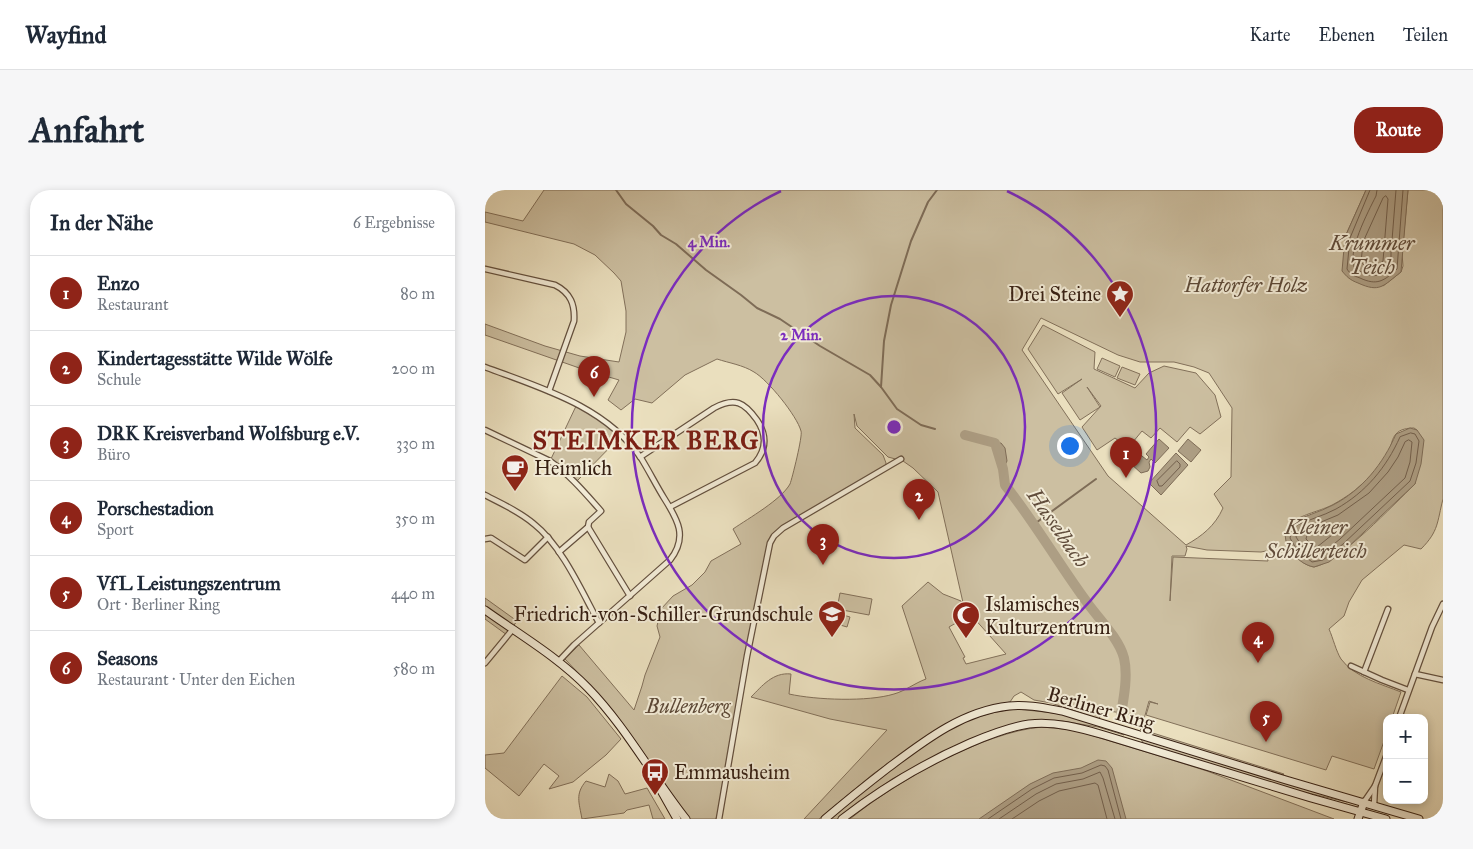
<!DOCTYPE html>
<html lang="de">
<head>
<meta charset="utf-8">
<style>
  body { margin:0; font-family:"IM FELL Great Primer",serif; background:#f6f6f7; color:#1f2937 }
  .controls { position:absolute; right:15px; bottom:15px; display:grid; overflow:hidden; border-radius:10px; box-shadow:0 2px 8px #0003 }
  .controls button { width:45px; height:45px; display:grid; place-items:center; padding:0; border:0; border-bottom:1px solid #e0e1e3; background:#fff; color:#1f2937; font:25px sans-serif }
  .you { position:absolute; left:584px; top:255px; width:18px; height:18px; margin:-12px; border:4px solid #fff; border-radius:50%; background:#1a73e8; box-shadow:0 0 0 8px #1a73e833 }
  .badge { display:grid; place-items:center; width:32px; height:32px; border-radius:50%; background:#8f2418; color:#fff; font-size:16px; font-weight:700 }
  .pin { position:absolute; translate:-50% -41px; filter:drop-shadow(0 1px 2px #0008) }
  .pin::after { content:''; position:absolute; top:26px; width:18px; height:15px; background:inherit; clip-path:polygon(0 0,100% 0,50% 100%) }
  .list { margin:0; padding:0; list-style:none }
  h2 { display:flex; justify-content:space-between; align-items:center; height:65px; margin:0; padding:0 20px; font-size:21px }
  h2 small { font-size:16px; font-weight:400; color:#747a83 }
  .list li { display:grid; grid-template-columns:32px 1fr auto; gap:15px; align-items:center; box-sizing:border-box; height:75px; padding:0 20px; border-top:1px solid #e0e1e3 }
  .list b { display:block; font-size:19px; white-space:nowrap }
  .list p { margin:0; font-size:16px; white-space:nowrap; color:#747a83 }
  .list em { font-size:16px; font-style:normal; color:#747a83 }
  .map { position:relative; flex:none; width:958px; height:629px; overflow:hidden; border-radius:20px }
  header { display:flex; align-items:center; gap:30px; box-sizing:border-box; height:70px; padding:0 25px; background:#fff; border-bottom:1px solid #e0e1e3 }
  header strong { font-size:24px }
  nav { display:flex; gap:28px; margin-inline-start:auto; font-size:18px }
  .intro { display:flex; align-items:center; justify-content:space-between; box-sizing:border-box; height:120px; padding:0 30px }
  h1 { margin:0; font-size:35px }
  .button { padding:12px 22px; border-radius:20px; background:#8f2418; color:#fff; font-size:18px; font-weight:700 }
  main { display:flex; gap:30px; padding:0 30px }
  aside { flex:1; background:#fff; border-radius:20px; box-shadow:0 2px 8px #0003 }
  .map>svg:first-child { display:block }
  .green { fill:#ccbfa1; stroke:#82705a; fill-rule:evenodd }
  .water { fill:#ad9e84; stroke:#7e6c57 }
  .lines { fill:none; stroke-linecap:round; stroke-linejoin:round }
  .shore { stroke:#725f4c; stroke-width:1 }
  .stream { stroke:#7e6c57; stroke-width:2 }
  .river { stroke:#ad9e84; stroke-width:10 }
  .street-casing { stroke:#64503e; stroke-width:7 }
  .secondary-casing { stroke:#372013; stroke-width:9 }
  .street { stroke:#f1ead5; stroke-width:4.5 }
  .secondary { stroke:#f1ead5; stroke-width:7 }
  .ring { fill:none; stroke:#7b2cbf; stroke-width:2.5 }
  .labels { text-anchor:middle; stroke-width:4; stroke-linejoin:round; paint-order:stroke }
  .park-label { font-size:20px; font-style:italic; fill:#5c4836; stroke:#f1ead5 }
  .poi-label { font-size:20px; fill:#372013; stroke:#f1ead5; text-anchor:start }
  .street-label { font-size:20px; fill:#372013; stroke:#f1ead5 }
  .water-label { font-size:21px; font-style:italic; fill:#604c3b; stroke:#f1ead5 }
  .district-label { font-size:25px; font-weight:bold; letter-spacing:1px; fill:#7a1f14; stroke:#f1ead5 }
  .centre { fill:#7b2cbf; stroke:#f1ead5; stroke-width:2.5 }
  .ring-label { font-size:15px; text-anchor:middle; font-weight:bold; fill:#7b2cbf; stroke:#f1ead5; stroke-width:4; stroke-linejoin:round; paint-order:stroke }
</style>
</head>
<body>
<header>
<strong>Wayfind</strong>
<nav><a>Karte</a><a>Ebenen</a><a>Teilen</a></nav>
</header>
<div class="intro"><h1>Anfahrt</h1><a class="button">Route</a></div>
<main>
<aside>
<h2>In der Nähe<small>6 Ergebnisse</small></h2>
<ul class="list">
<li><span class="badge">1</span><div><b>Enzo</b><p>Restaurant</p></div><em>80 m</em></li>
<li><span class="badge">2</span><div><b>Kindertagesstätte Wilde Wölfe</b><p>Schule</p></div><em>200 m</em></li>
<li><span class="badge">3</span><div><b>DRK Kreisverband Wolfsburg e.V.</b><p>Büro</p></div><em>330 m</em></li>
<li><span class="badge">4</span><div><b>Porschestadion</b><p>Sport</p></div><em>350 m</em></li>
<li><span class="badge">5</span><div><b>VfL Leistungszentrum</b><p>Ort · Berliner Ring</p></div><em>440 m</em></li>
<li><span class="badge">6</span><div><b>Seasons</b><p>Restaurant · Unter den Eichen</p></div><em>580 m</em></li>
</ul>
</aside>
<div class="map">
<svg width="958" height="629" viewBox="0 0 958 629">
  <rect width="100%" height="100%" fill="#eadfbe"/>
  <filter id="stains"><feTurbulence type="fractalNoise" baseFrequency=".004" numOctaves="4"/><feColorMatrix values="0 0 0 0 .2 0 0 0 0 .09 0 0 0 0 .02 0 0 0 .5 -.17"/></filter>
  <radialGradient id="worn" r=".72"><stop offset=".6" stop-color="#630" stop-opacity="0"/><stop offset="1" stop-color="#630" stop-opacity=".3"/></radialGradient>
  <g class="green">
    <path d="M59,0H881L860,47L898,96L916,82L918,76L917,63L923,0H958V309C952,332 954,341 936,359L919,355L877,390L864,412L859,426L844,439C848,448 851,461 856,469C869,487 896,494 916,502L907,528H902V543L889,579L847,566L841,580L661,525L665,512L673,514L664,511L659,529L643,524L624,521L617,522L614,529L566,513L549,510L536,502L529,506L525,512L501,517L440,547L388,584L334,629H319L402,540L345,529L266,507C277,496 288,482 306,484L304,504C331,510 383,512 409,504C420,501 430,493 441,489L417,416L443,392L458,404L476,411L478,418L481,422L469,429L471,433L464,437L480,467L478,468L481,474L521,464L479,417L453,302L428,278L418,271L403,267L372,236L369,224L370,238L398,265L401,273L400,278L296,337L287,344L283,352L236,612L231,629H204L151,552L125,517L80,469L94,455L149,520L157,496L160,485L175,447L172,436L176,419L188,406L207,395L220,382L226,371L256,354L248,339C264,328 296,310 305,294C307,289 318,245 316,241C312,226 283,190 269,182C258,175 244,173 232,169L200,185L167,213L150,209L136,220L123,210L134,190L100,180L0,145V134L60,156L95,166L134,172L141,142V121L136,91L129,83L110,65L89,54L0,32V22L38,31ZM556,128L633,165L655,172H689L709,177L724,183L747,218L746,287L729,304L738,318C730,336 717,346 701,355L623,286L537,160ZM929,238L932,240L930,294C909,314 855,372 829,377C820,376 810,367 805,359C786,327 830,325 849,314C858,309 869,302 877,294C887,286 897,273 904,262C906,256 907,248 911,244C915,239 923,238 929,238ZM701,356L722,360L776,362L781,361L783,371L688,367L685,411L687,366H700L702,359Z"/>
    <polygon points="558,135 610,162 609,179 650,198 664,183 679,176 711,183 730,205 736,227 715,244 705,237 692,252 675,238 666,248 657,241 643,258 630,248 612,260 597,237 616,216 602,197 615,217 595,230 577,203 597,189 573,204 543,159"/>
    <polygon points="617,168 635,176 630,187 612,179"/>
    <polygon points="637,177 655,184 650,195 632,188"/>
    <polygon points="92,214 109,224 136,246 91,292 65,271"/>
    <polygon points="355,403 387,409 384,425 352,419"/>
    <polygon points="0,408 32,431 22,445 0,429"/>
    <polygon points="348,422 365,427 362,437 345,432"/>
    <polygon points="77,486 102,507 136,549 121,565 88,592 64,599 74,586 59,574 34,606 0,578 0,565 19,563"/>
    <path d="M532,519L578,524L639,543V545L613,537L577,531H544L471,556L452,565L407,589L352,629H345C398,584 460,524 532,519Z"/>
    <path d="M557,537L589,540L671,565L722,581L849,629H365C410,592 498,542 557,537Z"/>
    <polygon points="655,539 799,584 798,585 661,544"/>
    <polygon points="656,549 863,611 862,612 806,599 658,553"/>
    <path d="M124,584L133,591L140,604L162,598L180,629H168L164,615L142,620L139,623L97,629C94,612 90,604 101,591L120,597Z"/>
  </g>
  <g class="water">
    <path d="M881,0H923L916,82C898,96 895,103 873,93C865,90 862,87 857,81L860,47Z"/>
    <path d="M925,238L932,240L939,250L936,274L930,294L862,358L844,372L829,377C811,374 791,349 805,333C819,326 835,322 848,315C877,300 898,274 911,244Z"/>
    <polygon points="674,249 684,258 670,273 666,269 664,272 665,277 663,281 656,283 645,273 645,267 647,263 652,262 662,270 664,267 661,264"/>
    <polygon points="703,249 716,260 706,272 693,261"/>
    <polygon points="510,253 516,253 520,258 522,271 518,279 512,273"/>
    <polygon points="691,263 703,275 676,305 664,293"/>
    <polygon points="613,570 621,571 627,578 641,629 494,629 545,594 568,583 596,578"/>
  </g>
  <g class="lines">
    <g class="shore">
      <path d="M885,0L865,48L862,79C865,84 869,86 875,88C892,96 899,91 912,79L918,0"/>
      <path d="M892,0L891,6C883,22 861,63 870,79C888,87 891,90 906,75V63L911,0"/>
      <polygon points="901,6 903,9 898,71 888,79 876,73 878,52 898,8"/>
      <path d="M926,243L930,244L934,251L931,273L925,291L858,354L838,370L827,372L812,360L805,348L808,337C822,330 838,326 851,319C881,302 901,278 915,247Z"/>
      <polygon points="924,250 927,252 925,272 920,288 855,349 838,363 829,366 817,356 811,347 812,342 853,325 884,303 903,282 913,267 920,252"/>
      <polygon points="692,271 695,274 695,277 677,296 674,296 672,291"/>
      <polygon points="854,333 857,334 857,337 832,357 829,357 821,349 822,345"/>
      <polyline points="503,629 547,599 569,588 597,583 616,575 620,576 623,580 636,629"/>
      <polyline points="514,629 551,604 571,594 598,589 615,582 618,588 630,629"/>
      <polyline points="527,629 554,611 574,601 610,593 613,595 622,629"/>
    </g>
    <g class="stream">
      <polyline points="131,0 141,14 168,36 176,45 191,54 221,80 256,105 272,118 295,129 335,156 385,185 396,197 412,219 436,235 450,239"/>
      <polyline points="396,197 399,151 406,115 426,51 443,12 452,0"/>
      <polyline points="548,335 611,289"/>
    </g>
    <path class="river" d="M480,245L510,253L518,279L520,295C549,331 573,373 601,411C612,427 634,448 639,468C643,485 639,507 636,524"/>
    <g class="street-casing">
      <g id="street">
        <path d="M0,79L70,95C86,103 90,115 89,131L64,201"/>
        <path d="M0,177C56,198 120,216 156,268C164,281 171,295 179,308C193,330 203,347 185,370L89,455L73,472"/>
        <path d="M0,240L65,271C85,285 100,303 116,321L104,332L103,337L74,362"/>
        <path d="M155,267L229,218C250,207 259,212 272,230C282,245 282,259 270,273L185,317"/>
        <path d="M0,305C17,314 34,321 49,334C77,356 97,402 114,433"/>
        <polyline points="103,337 145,406"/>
        <polyline points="0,349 6,348 40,370 63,347"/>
        <polyline points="0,473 28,439"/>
        <polyline points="866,476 897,490 923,500"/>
        <polyline points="879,482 903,419"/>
        <polyline points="930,484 958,490"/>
        <polyline points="914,528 947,437 958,414"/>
        <polyline points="879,612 890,596 902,564"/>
        <polyline points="889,615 890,596"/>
        <polyline points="234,629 262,466 285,353 289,346 298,338 416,269"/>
      </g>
    </g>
    <g class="secondary-casing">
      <g id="secondary">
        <path d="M0,420C35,445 73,467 103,498C141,537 167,586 201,629"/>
        <polyline points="174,597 192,629"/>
        <path d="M340,629C361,611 381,595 403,578C439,551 477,521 524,516C542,514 560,518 577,521L801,590L934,629"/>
        <path d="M357,629C397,598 439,573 485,553C504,545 524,537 544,534C570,531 595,538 619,545L826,608L901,629"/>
        <polyline points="873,629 879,612"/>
      </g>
    </g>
    <use href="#street" class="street"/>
    <use href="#secondary" class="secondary"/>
  </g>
  <g class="ring">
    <circle cx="409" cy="237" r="131"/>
    <path d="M522 1A262 262 0 1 1 296 1"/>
  </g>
  <defs>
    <g id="sight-pin" transform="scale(1.4375)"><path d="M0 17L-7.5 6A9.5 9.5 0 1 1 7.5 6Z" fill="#8f2418" stroke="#f1ead5"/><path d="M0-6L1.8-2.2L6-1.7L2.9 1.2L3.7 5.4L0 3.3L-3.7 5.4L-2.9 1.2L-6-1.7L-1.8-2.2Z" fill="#fff"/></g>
    <g id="cafe-pin" transform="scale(1.4375)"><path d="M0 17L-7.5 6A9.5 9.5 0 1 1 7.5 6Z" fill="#8f2418" stroke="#f1ead5"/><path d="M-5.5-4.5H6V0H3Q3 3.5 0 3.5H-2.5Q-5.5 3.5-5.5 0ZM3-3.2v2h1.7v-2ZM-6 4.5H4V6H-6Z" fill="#fff"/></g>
    <g id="school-pin" transform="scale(1.4375)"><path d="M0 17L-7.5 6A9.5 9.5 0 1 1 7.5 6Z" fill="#8f2418" stroke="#f1ead5"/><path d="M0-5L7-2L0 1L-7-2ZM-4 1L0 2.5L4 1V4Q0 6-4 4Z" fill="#fff"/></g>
    <g id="mosque-pin" transform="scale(1.4375)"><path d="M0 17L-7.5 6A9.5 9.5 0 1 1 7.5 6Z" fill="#8f2418" stroke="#f1ead5"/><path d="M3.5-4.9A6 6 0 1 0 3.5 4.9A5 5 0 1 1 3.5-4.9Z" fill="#fff"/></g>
    <g id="bus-pin" transform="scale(1.4375)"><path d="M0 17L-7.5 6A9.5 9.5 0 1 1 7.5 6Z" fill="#8f2418" stroke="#f1ead5"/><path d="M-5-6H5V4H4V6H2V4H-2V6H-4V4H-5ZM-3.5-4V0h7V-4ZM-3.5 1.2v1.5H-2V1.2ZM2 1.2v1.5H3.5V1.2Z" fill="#fff"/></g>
  </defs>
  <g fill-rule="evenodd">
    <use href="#sight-pin" x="635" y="104"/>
    <use href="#cafe-pin" x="30" y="278"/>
    <use href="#school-pin" x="347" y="424"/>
    <use href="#mosque-pin" x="481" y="425"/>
    <use href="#bus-pin" x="170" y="582"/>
  </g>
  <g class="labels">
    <g class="park-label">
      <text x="761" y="102">Hattorfer Holz</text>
      <text x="203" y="523">Bullenberg</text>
    </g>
    <g class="poi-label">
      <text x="616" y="111" text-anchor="end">Drei Steine</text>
      <text x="49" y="285">Heimlich</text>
      <text x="500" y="421">Islamisches<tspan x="500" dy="23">Kulturzentrum</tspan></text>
      <text x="328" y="431" text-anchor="end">Friedrich-von-Schiller-Grundschule</text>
      <text x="189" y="589">Emmausheim</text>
    </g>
    <g class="street-label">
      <text transform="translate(616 518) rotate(16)" y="7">Berliner Ring</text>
    </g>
    <g class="water-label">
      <text x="887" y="60">Krummer<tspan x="887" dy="24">Teich</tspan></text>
      <text x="831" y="344">Kleiner<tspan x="831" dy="24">Schillerteich</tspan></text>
      <text transform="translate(573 338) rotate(55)" y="7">Hasselbach</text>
    </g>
    <g class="district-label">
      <text x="161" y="259">STEIMKER BERG</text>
    </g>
  </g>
  <circle cx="409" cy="237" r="8" class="centre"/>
  <g class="ring-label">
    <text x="224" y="57">4 Min.</text>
    <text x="316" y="150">2 Min.</text>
  </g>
  <rect width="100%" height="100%" filter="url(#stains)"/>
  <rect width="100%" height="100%" fill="url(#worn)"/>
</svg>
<div class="controls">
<button>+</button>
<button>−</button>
</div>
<div class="you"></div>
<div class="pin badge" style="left:641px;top:288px">1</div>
<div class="pin badge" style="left:434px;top:330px">2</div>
<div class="pin badge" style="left:338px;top:375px">3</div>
<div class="pin badge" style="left:773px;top:473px">4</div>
<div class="pin badge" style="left:781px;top:552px">5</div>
<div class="pin badge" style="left:109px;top:207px">6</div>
</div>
</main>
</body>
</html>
